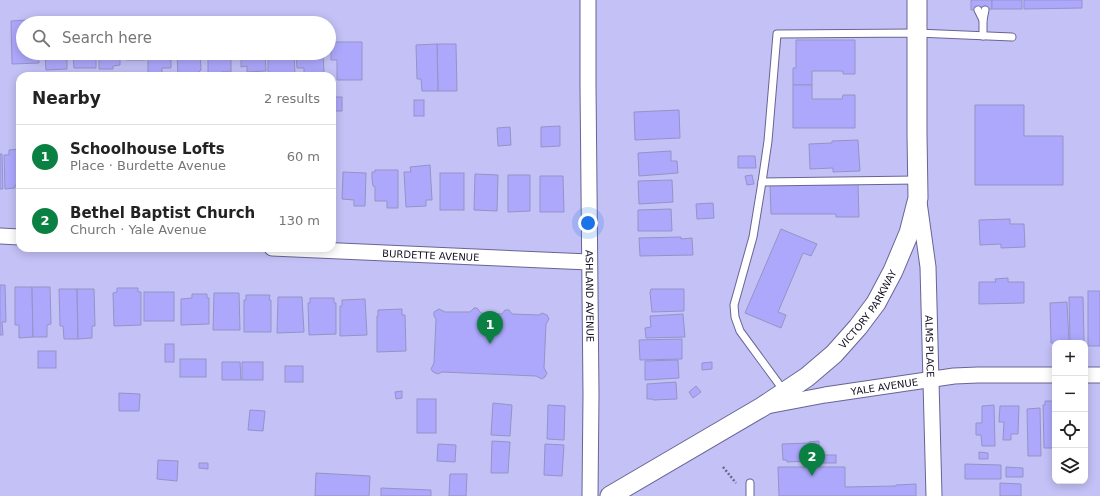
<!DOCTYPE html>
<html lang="en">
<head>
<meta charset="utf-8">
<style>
  body { margin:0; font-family:"DejaVu Sans",sans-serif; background:#f2f2f2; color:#222 }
  .controls { position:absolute; right:12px; bottom:12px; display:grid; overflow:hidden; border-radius:8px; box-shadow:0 2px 10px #0003 }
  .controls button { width:36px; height:36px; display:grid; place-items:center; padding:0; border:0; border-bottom:1px solid #e0e0e0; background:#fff; color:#222; font:20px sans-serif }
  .you { position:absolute; left:588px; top:223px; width:14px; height:14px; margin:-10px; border:3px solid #fff; border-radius:50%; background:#1a73e8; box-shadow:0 0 0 6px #1a73e833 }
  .badge { display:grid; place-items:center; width:26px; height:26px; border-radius:50%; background:#0b8043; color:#fff; font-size:13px; font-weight:700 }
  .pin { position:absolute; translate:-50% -33px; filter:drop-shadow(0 1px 2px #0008) }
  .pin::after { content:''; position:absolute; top:21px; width:14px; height:12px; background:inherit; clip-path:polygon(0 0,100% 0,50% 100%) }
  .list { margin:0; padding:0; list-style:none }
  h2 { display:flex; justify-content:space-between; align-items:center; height:52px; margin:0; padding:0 16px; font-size:17px }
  h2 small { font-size:13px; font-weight:400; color:#767676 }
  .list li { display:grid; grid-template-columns:26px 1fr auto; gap:12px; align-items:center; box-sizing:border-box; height:64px; padding:0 16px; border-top:1px solid #e0e0e0 }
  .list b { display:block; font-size:15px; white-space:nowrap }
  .list p { margin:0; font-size:13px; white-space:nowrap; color:#767676 }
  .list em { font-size:13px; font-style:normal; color:#767676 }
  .icon { flex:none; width:22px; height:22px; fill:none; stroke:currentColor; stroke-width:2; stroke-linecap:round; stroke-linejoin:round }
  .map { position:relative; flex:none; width:1100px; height:496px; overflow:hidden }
  .search { position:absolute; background:#fff; box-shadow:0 2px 10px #0003; left:16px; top:16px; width:320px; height:44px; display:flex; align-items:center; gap:10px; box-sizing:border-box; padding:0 14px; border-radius:22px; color:#767676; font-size:15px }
  .panel { position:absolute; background:#fff; box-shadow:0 2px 10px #0003; left:16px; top:72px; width:320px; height:180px; border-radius:12px }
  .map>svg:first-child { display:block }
  .building { fill:#ada8fc; stroke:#9593c5 }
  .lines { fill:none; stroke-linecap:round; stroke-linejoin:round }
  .service-casing { stroke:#686595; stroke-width:9 }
  .minor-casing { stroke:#686595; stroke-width:17 }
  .tertiary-casing { stroke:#686595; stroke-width:21 }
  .path { stroke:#686689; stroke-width:2.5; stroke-dasharray:2 2; stroke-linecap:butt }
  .service { stroke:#fff; stroke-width:7 }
  .minor { stroke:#fff; stroke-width:15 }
  .tertiary { stroke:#fff; stroke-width:19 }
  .labels { text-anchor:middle; stroke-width:3.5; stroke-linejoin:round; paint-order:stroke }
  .street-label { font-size:10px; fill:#131123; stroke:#c3c1f6 }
</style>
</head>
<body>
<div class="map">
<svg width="1100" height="496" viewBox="0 0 1100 496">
  <rect width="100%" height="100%" fill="#c3c1f6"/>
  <g class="building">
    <polygon points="971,0 992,0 992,9 971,10"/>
    <rect x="992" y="0" width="30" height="9"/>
    <polygon points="1024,0 1082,0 1082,8 1024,9"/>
    <rect x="45" y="19" width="22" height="4"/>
    <polygon points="27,20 27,23 23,23 23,53 38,53 39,63 12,64 11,21"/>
    <rect x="75" y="20" width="20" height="3"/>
    <polygon points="796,40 855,40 855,74 843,74 843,71 812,71 812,85 793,85 793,68 796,68"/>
    <polygon points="331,42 362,42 362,80 337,80 337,60 331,60"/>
    <polygon points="437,44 456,44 457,91 438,91"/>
    <polygon points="437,44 438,91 422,91 421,79 417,79 416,45"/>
    <polygon points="45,53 67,53 67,69 46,70"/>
    <polygon points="72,53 96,53 96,68 74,68 73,55 72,55"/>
    <polygon points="99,53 122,53 122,58 120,58 120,65 113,66 113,69 99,69"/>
    <rect x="127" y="53" width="18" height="7"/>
    <polygon points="148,53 171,53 171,68 162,68 162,73 148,73"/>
    <polygon points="177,53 200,53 201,70 194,76 178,76"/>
    <polygon points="208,53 231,53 231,72 221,72 221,76 208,75"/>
    <polygon points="241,53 265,53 266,71 247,72 247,66 241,67"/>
    <polygon points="268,53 294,53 295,74 288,74 288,76 268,76"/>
    <polygon points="296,53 323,53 324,73 304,74 304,68 297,68"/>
    <polygon points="793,85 812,85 812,99 842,99 843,95 855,95 855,128 793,128"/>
    <rect x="332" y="97" width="10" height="14"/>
    <rect x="414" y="100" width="10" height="16"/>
    <polygon points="975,105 1024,105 1024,136 1063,136 1063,185 975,185"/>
    <polygon points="679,110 680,138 635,140 634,112"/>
    <polygon points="560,126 560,146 541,147 541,127"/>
    <polygon points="510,127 511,145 498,146 497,128"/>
    <polygon points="858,140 860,171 833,172 833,168 810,169 809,144 832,143 832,141"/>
    <polygon points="20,149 20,185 15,185 15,188 5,189 4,155 9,155 9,150"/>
    <polygon points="671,151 671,161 677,161 678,173 639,176 638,153"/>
    <polygon points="0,154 2,154 3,189 0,189"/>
    <polygon points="738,156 755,156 756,168 738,168"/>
    <polygon points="430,165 432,200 426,200 426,206 406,207 404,172 411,172 410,167"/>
    <polygon points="375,170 398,170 398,208 387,208 387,201 375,201 375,187 373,186 372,179 372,172 375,172"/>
    <rect x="332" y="171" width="3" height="34"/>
    <polygon points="343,172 366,173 365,206 354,206 354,200 342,199"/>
    <rect x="440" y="173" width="24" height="37"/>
    <polygon points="475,174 498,175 497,211 474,210"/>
    <polygon points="508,175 530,175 530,211 508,212"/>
    <polygon points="752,175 754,184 747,185 745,176"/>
    <polygon points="540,176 563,176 564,212 540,212"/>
    <polygon points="672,180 673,202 639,204 638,181"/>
    <polygon points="858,184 859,217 836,217 836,214 771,214 770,185"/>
    <polygon points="713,203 714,218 697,219 696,204"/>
    <polygon points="671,209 672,231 638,231 638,210"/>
    <polygon points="1010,219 1010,224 1024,224 1025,247 1001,248 1001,244 980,245 979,220"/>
    <polygon points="781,229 817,244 811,256 803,253 778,312 786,315 781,328 745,313"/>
    <polygon points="681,237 681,239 692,238 693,255 640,256 639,238"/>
    <polygon points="1008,278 1008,282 1024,282 1024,303 979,304 979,282 996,282 995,279"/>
    <polygon points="0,285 5,285 6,322 2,322 3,335 0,335"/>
    <polygon points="15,287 32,287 33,337 19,338 19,325 15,325"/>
    <polygon points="32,287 50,287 51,324 47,325 47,337 33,337"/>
    <polygon points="117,288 138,288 138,292 141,292 141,325 114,326 113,293 117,292"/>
    <polygon points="59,289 77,289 78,339 64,339 63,326 60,326"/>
    <polygon points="77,289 94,289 95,326 92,326 92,338 78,339"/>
    <polygon points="651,289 684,289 684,311 652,312 650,292"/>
    <rect x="1088" y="291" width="12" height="55"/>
    <rect x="144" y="292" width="30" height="29"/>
    <polygon points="214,293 239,293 240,330 213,330"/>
    <polygon points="192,294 207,294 207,298 209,298 209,324 181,325 181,299 192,298"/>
    <polygon points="246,295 270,295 269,300 271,300 271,332 244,332 244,300 246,300"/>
    <polygon points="278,297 302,297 304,332 277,333"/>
    <polygon points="1069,297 1083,297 1084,342 1070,342"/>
    <polygon points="310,298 334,298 334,303 336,303 336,334 309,335 308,303 310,303"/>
    <polygon points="365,299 367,335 340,336 340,306 342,306 342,300"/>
    <polygon points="1067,302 1069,343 1051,343 1050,303"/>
    <polygon points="474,308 477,308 481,313 502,314 505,310 509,310 512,314 539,315 542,313 547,315 549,319 546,324 544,368 547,373 545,377 542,379 536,376 442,372 438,374 433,372 431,369 434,363 436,319 434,316 434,312 439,309 445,312 470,312"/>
    <polygon points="402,309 402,315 405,315 406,351 377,352 377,316 378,316 378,310"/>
    <polygon points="683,314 685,337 646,338 645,328 651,327 650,316"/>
    <polygon points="682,339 682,359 640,360 639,340"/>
    <rect x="165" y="344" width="9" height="18"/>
    <rect x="38" y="351" width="18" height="17"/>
    <rect x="180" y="359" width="26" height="18"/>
    <polygon points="678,360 679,378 645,380 645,361"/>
    <polygon points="222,362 240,362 241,380 222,380"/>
    <rect x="242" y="362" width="21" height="18"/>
    <polygon points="712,362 712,369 702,370 702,363"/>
    <rect x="285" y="366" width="18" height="16"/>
    <polygon points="676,382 677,399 653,400 652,399 647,399 647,384"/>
    <polygon points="696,386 701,392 693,398 689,392"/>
    <polygon points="402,391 402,398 396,399 395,392"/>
    <polygon points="119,393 140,394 139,411 119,411"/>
    <rect x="417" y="399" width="19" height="34"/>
    <polygon points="1045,401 1055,401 1055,448 1044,448 1043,405 1045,405"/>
    <polygon points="493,403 512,405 510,436 491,435"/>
    <polygon points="548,405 565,406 564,440 547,439"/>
    <polygon points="994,405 995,446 982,446 981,435 976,435 976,423 982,423 982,406"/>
    <polygon points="1000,406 1019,406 1018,434 1011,434 1011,440 1003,440 1004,422 999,422"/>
    <polygon points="1040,408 1041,456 1028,456 1027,409"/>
    <polygon points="250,410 265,411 263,431 248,430"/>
    <polygon points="492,441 510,442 508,473 491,473"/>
    <polygon points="819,441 819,454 811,454 811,461 787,462 787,460 783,460 782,444 809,443 809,442"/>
    <polygon points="438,444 456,445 455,462 437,461"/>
    <polygon points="545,444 564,445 562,476 544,475"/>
    <polygon points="979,452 988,453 988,459 979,459"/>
    <rect x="821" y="455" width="15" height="8"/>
    <polygon points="158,460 178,461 177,481 157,479"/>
    <polygon points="199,463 208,463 208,469 199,468"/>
    <polygon points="965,464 1001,465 1001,479 965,479"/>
    <polygon points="778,467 845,467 845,487 896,486 896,485 916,484 916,496 779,496"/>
    <polygon points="1006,467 1023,468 1023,477 1006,477"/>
    <polygon points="316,473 370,476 369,496 315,496"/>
    <polygon points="450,474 467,474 466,496 449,496"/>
    <polygon points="1000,483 1021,484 1021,496 1000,496"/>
    <polygon points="381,488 431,490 431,496 381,496"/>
  </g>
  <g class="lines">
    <g class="service-casing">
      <g id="service">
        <polyline points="978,10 983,20"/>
        <polyline points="983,36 983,20 985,10"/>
        <polyline points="762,182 768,141 777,34 917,33 1012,37"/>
        <polyline points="784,391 740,331 735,317 734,305 753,237 762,182 917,180"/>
        <polyline points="750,483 750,496"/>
      </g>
    </g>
    <g class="minor-casing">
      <g id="minor">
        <path id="s1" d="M588,0V85L591,394L590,496"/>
        <path id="s2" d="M919,202L928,267L934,496"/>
        <polyline points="0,236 20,237"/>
        <path id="s3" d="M272,248L589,262"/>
        <polyline points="1085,375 1100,375"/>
        <path id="s4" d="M767,406L825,395L954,376L978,375H1055"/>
      </g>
    </g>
    <g class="tertiary-casing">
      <g id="tertiary">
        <path id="s5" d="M610,496L762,407L807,377L834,354L858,327L876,303L893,271L909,233L918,198L917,134V0"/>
      </g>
    </g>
    <polyline class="path" points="723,467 736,483"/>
    <use href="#service" class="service"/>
    <use href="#minor" class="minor"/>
    <use href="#tertiary" class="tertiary"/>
  </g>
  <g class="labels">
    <g class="street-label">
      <text dy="4" stroke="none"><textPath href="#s3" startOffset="159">BURDETTE AVENUE</textPath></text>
      <text dy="4" stroke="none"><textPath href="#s1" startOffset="296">ASHLAND AVENUE</textPath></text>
      <text dy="4" stroke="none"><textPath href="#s5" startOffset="322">VICTORY PARKWAY</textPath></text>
      <text dy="4" stroke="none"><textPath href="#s2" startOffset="145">ALMS PLACE</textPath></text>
      <text dy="4" stroke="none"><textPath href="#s4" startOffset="119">YALE AVENUE</textPath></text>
    </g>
  </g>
</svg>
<div class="controls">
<button>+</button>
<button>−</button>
<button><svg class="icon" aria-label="locate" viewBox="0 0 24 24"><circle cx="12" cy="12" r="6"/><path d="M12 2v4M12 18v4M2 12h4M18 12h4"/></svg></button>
<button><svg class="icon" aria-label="layers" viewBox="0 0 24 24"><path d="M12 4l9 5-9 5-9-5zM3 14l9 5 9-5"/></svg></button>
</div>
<div class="you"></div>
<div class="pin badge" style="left:490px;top:344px">1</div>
<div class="pin badge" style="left:812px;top:476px">2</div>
<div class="search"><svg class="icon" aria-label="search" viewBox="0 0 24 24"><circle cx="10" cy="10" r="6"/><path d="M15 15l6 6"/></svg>Search here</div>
<section class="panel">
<h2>Nearby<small>2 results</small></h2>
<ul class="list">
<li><span class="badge">1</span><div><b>Schoolhouse Lofts</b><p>Place · Burdette Avenue</p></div><em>60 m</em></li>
<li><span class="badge">2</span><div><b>Bethel Baptist Church</b><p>Church · Yale Avenue</p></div><em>130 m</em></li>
</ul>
</section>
</div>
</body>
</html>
